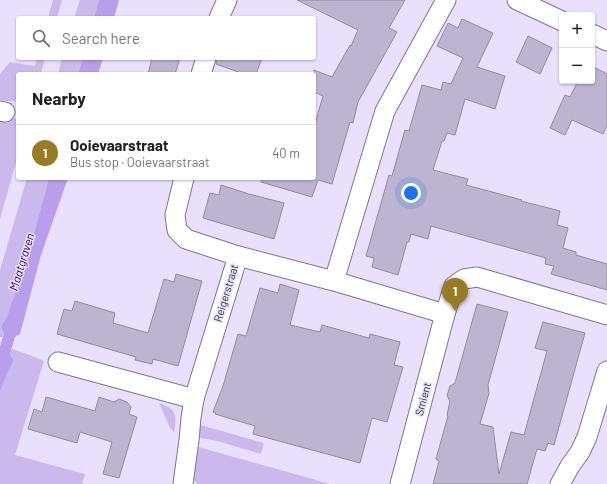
<!DOCTYPE html>
<html lang="en">
<head>
<meta charset="utf-8">
<style>
  body { margin:0; font-family:Barlow,sans-serif; background:#f2f2f2; color:#202124 }
  .controls { position:absolute; right:12px; top:12px; display:grid; overflow:hidden; border-radius:4px; box-shadow:0 1px 3px #0004 }
  .controls button { width:36px; height:36px; display:grid; place-items:center; padding:0; border:0; border-bottom:1px solid #e0e0e0; background:#fff; color:#202124; font:20px sans-serif }
  .you { position:absolute; left:411px; top:193px; width:14px; height:14px; margin:-10px; border:3px solid #fff; border-radius:50%; background:#1a73e8; box-shadow:0 0 0 6px #1a73e833 }
  .badge { display:grid; place-items:center; width:26px; height:26px; border-radius:50%; background:#987b23; color:#fff; font-size:13px; font-weight:700 }
  .pin { position:absolute; translate:-50% -33px; filter:drop-shadow(0 1px 2px #0008) }
  .pin::after { content:''; position:absolute; top:21px; width:14px; height:12px; background:inherit; clip-path:polygon(0 0,100% 0,50% 100%) }
  .list { margin:0; padding:0; list-style:none }
  h2 { display:flex; justify-content:space-between; align-items:center; height:52px; margin:0; padding:0 16px; font-size:17px }
  h2 small { font-size:13px; font-weight:400; color:#757577 }
  .list li { display:grid; grid-template-columns:26px 1fr auto; gap:12px; align-items:center; box-sizing:border-box; height:56px; padding:0 16px; border-top:1px solid #e0e0e0 }
  .list b { display:block; font-size:15px; white-space:nowrap }
  .list p { margin:0; font-size:13px; white-space:nowrap; color:#757577 }
  .list em { font-size:13px; font-style:normal; color:#757577 }
  .icon { flex:none; width:22px; height:22px; fill:none; stroke:currentColor; stroke-width:2; stroke-linecap:round; stroke-linejoin:round }
  .map { position:relative; flex:none; width:607px; height:484px; overflow:hidden }
  .search { position:absolute; background:#fff; box-shadow:0 1px 3px #0004; left:16px; top:16px; width:300px; height:44px; display:flex; align-items:center; gap:10px; box-sizing:border-box; padding:0 14px; border-radius:4px; color:#757577; font-size:15px }
  .panel { position:absolute; background:#fff; box-shadow:0 1px 3px #0004; left:16px; top:72px; width:300px; height:108px; border-radius:4px }
  .map>svg:first-child { display:block }
  .green { fill:#cab9ed }
  .water { fill:#b99eeb }
  .building { fill:#bcb4d0; stroke:#938aa5 }
  .lines { fill:none; stroke-linecap:round; stroke-linejoin:round }
  .street-casing { stroke:#7e7690; stroke-width:21 }
  .street { stroke:#fff; stroke-width:19 }
  .labels { text-anchor:middle; stroke-width:3; stroke-linejoin:round; paint-order:stroke }
  .street-label { font-size:11px; fill:#36333e; stroke:#e9e0fd }
  .water-label { font-size:12px; font-style:italic; fill:#380865; stroke:#e9e0fd }
</style>
</head>
<body>
<div class="map">
<svg width="607" height="484" viewBox="0 0 607 484">
  <rect width="100%" height="100%" fill="#e9e0fd"/>
  <g class="green">
    <polygon points="53,0 62,0 57,18 48,18"/>
    <polygon points="80,0 99,0 94,18 74,18"/>
    <polygon points="37,58 45,58 41,74 18,74 18,102 0,100 0,74 10,62 35,66"/>
    <polygon points="62,58 83,58 78,74 58,74"/>
    <polygon points="0,116 18,119 18,155 0,219"/>
    <polygon points="27,178 49,178 23,274 10,307 7,317 1,326 2,330 4,334 3,337 0,337 0,270"/>
    <polygon points="12,349 30,355 44,361 15,455 85,474 82,484 0,484 0,392 6,376 13,362 13,359 10,354"/>
    <path d="M159,403C177,409 177,415 174,433L169,426Z"/>
    <polygon points="197,424 264,443 261,454 217,441 195,437"/>
    <polygon points="195,446 330,484 197,484 193,478"/>
  </g>
  <g class="water">
    <polygon points="99,0 119,0 114,18 94,18"/>
    <polygon points="83,58 103,58 98,74 78,74"/>
    <polygon points="49,178 68,178 41,255 20,334 15,337 10,354 13,359 13,362 6,376 0,392 0,346 4,334 2,330 1,326 7,317 10,307 23,274"/>
  </g>
  <g class="building">
    <polygon points="297,0 405,0 389,28 397,32 358,102 353,123 350,122 332,184 318,180 312,197 261,182 262,178 314,178 314,127 323,96 314,92 314,70 332,77 350,45 351,46 358,30"/>
    <polygon points="462,19 493,33 477,67 505,76 495,109 465,99 455,135 447,133 444,141 442,141 433,170 468,179 466,185 522,200 521,201 560,211 557,225 568,228 563,248 576,252 576,255 607,264 607,290 551,274 554,266 545,264 546,258 431,226 428,239 411,234 409,242 407,242 398,275 372,267 374,258 366,256 389,175 392,176 405,130 409,131 422,85 441,90 443,82 451,84 463,58 437,46 448,23 458,28"/>
    <polygon points="528,36 552,48 540,74 516,62"/>
    <polygon points="152,58 180,58 175,74 148,74"/>
    <polygon points="217,58 262,58 256,74 244,74 216,64"/>
    <polygon points="592,66 607,74 607,126 603,134 572,120 565,135 550,128 565,95 570,97 578,81 592,81"/>
    <polygon points="221,185 249,194 284,203 274,239 203,218 210,193 219,195"/>
    <polygon points="176,274 202,281 178,366 153,359 152,364 135,360 136,357 57,334 64,309 72,311 75,301 115,313 113,323 148,333 164,279 174,282"/>
    <polygon points="280,284 299,290 290,325 320,332 322,325 369,338 370,334 400,342 394,365 403,367 387,422 372,418 360,463 253,434 255,426 215,414 216,413 213,412 223,386 238,334 246,336 260,288 278,293"/>
    <polygon points="477,304 508,312 488,385 489,393 480,424 493,427 499,474 511,432 524,435 547,351 535,348 543,322 585,333 554,445 548,443 545,451 537,449 527,484 433,484 439,461 436,459 448,416 447,415 450,401 447,396 450,386 455,383"/>
    <polygon points="46,397 95,411 99,397 114,402 119,399 127,402 131,407 129,414 137,417 119,478 103,474 112,442 80,432 77,443 28,429 34,409 42,412"/>
  </g>
  <g class="lines">
    <g class="street-casing">
      <g id="street">
        <polyline points="517,0 562,21"/>
        <polyline points="219,18 227,0"/>
        <polyline points="592,34 607,41"/>
        <polyline points="201,74 206,58"/>
        <polyline points="0,111 5,112"/>
        <polyline points="238,256 334,281 445,314 454,286 464,279 477,277 607,315"/>
        <polyline points="334,281 385,111 446,0"/>
        <polyline points="58,362 194,399"/>
        <polyline points="183,484 189,440 191,418 194,399 238,256 186,239 177,230 175,215 184,178"/>
        <polyline points="400,484 445,314"/>
        <polyline points="560,484 570,466 580,452 587,437 607,371"/>
      </g>
    </g>
    <use href="#street" class="street"/>
  </g>
  <g class="labels">
    <g class="street-label">
      <text transform="translate(226 293) rotate(-73)" y="4">Reigerstraat</text>
      <text transform="translate(423 399) rotate(-75)" y="4">Smient</text>
    </g>
    <g class="water-label">
      <text transform="translate(22 262) rotate(-73)" y="4">Maatgraven</text>
    </g>
  </g>
</svg>
<div class="controls">
<button>+</button>
<button>−</button>
</div>
<div class="you"></div>
<div class="pin badge" style="left:455px;top:311px">1</div>
<div class="search"><svg class="icon" aria-label="search" viewBox="0 0 24 24"><circle cx="10" cy="10" r="6"/><path d="M15 15l6 6"/></svg>Search here</div>
<section class="panel">
<h2>Nearby<small></small></h2>
<ul class="list">
<li><span class="badge">1</span><div><b>Ooievaarstraat</b><p>Bus stop · Ooievaarstraat</p></div><em>40 m</em></li>
</ul>
</section>
</div>
</body>
</html>
